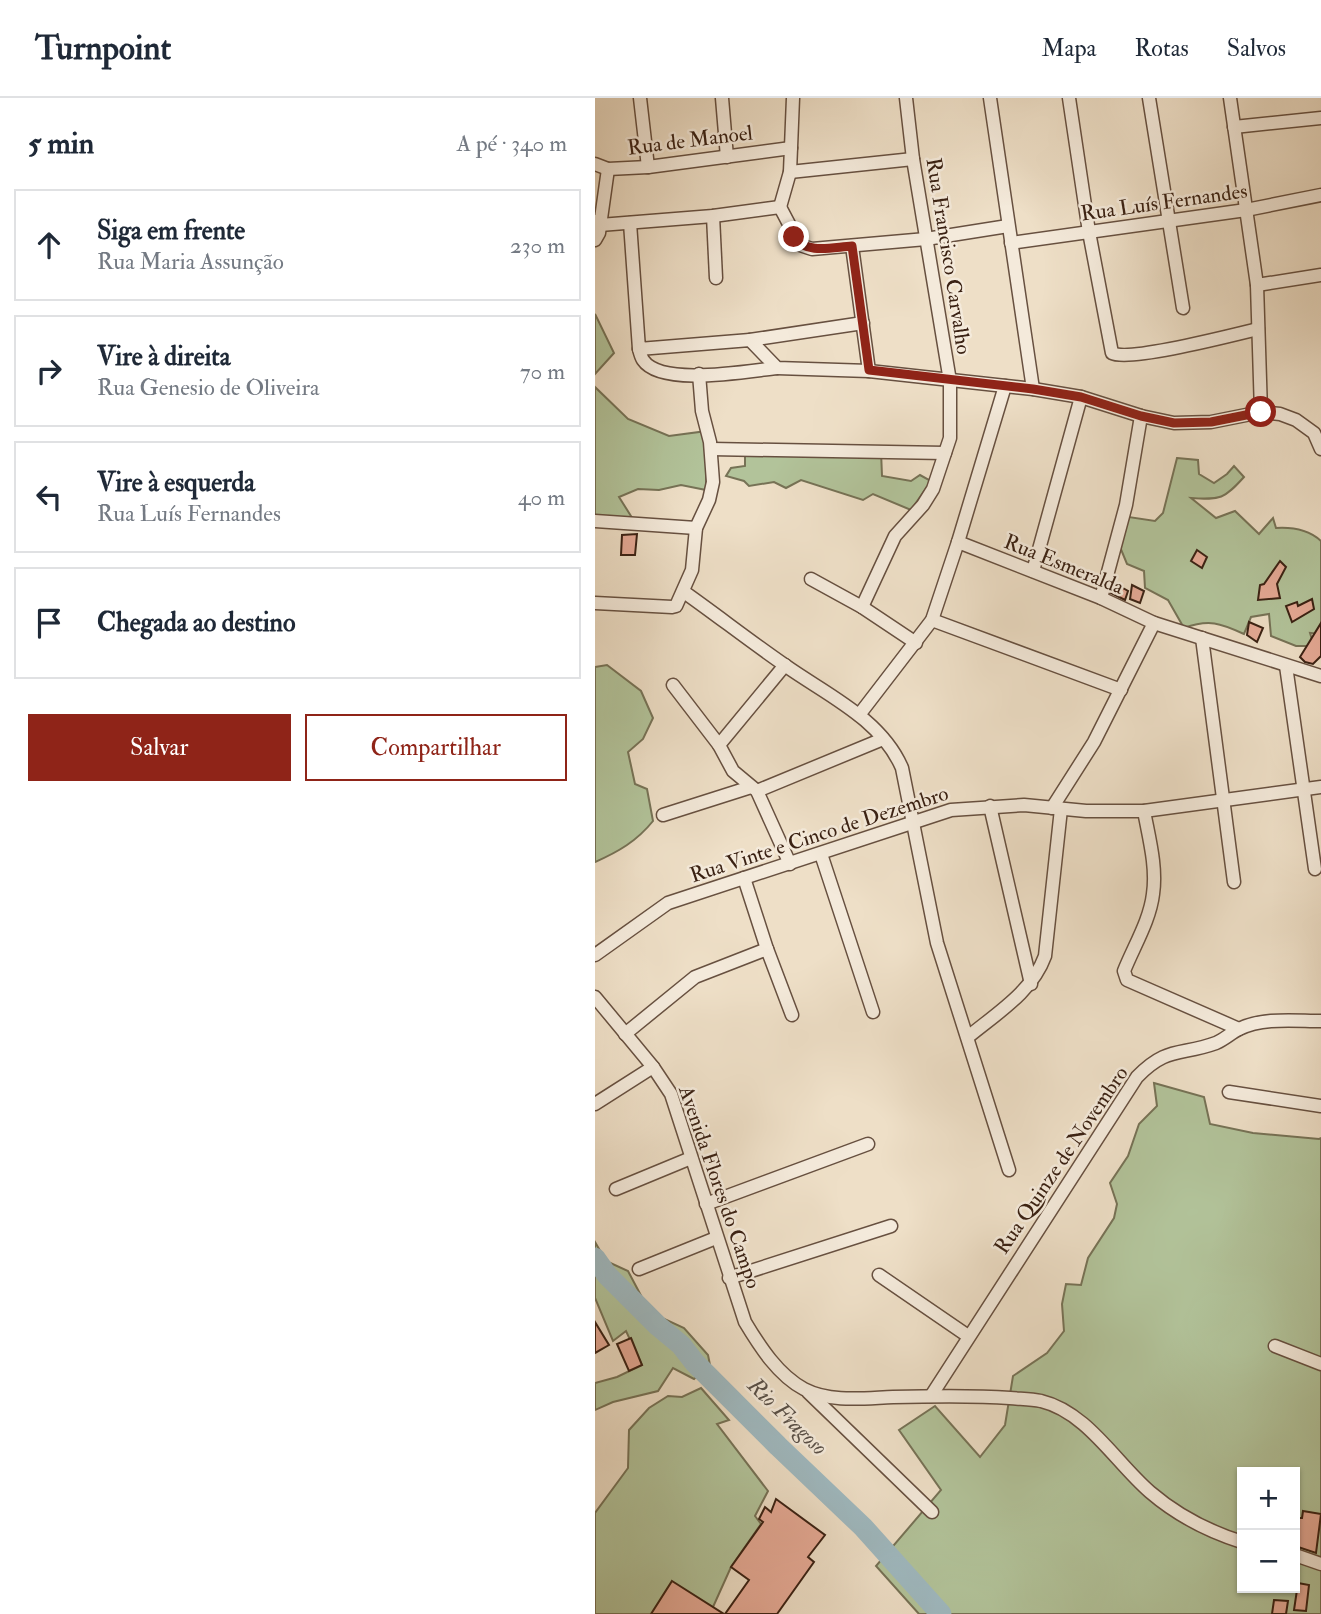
<!DOCTYPE html>
<html lang="pt">
<head>
<meta charset="utf-8">
<style>
  body { margin:0; font-family:"IM FELL Double Pica",serif; background:#f2f2f3; color:#1f2937 }
  .controls { position:absolute; right:21px; bottom:21px; display:grid; overflow:hidden; border-radius:0px; box-shadow:0 2px 5px #0004 }
  .controls button { width:63px; height:63px; display:grid; place-items:center; padding:0; border:0; border-bottom:2px solid #e0e1e3; background:#fff; color:#1f2937; font:35px sans-serif }
  .stop { position:absolute; width:21px; height:21px; margin:-16px; border:5px solid #8f2418; border-radius:50%; background:#fff }
  .stop.end { background:#8f2418; border-color:#fff; box-shadow:0 2px 7px #0008 }
  .list { margin:0; padding:0; list-style:none }
  h2 { display:flex; justify-content:space-between; align-items:center; height:91px; margin:0; padding:0 28px; font-size:30px }
  h2 small { font-size:23px; font-weight:400; color:#747a83 }
  .list li { display:grid; grid-template-columns:46px 1fr auto; gap:21px; align-items:center; box-sizing:border-box; height:112px; margin:0 14px 14px; padding:0 14px; border:2px solid #e0e1e3; border-radius:0px }
  .list b { display:block; font-size:26px; white-space:nowrap }
  .list p { margin:0; font-size:23px; white-space:nowrap; color:#747a83 }
  .list em { font-size:23px; font-style:normal; color:#747a83 }
  .actions { display:flex; gap:14px; padding:21px 28px }
  .actions a { flex:1; padding:16px 0; border:2px solid #8f2418; border-radius:0px; text-align:center; font-size:24px; color:#8f2418 }
  .actions .main { background:#8f2418; color:#fff }
  .icon { flex:none; width:38px; height:38px; fill:none; stroke:currentColor; stroke-width:2; stroke-linecap:round; stroke-linejoin:round }
  .map { position:relative; flex:none; width:726px; height:1516px; overflow:hidden }
  header { display:flex; align-items:center; gap:42px; box-sizing:border-box; height:98px; padding:0 35px; background:#fff; border-bottom:2px solid #e0e1e3 }
  header strong { font-size:33px }
  nav { display:flex; gap:38px; margin-inline-start:auto; font-size:24px }
  main { display:flex }
  aside { flex:1; background:#fff }
  .map>svg:first-child { display:block }
  .green { fill:#b2c39a; stroke:#767256; stroke-width:2; fill-rule:evenodd }
  .lines { fill:none; stroke-linecap:round; stroke-linejoin:round }
  .river { stroke:#9fb9c0; stroke-width:21 }
  .building { fill:#e6aa96; stroke:#3a2113; stroke-width:2 }
  .street-casing { stroke:#675040; stroke-width:15 }
  .street { stroke:#f4eadb; stroke-width:12 }
  .route { stroke:#8f2418; stroke-width:9 }
  .labels { text-anchor:middle; stroke-width:5; stroke-linejoin:round; paint-order:stroke }
  .street-label { font-size:21px; fill:#3a2113; stroke:#f4eadb }
  .water-label { font-size:23px; font-style:italic; fill:#584f47; stroke:#f4eadb }
</style>
</head>
<body>
<header>
<strong>Turnpoint</strong>
<nav><a>Mapa</a><a>Rotas</a><a>Salvos</a></nav>
</header>
<main>
<aside>
<h2>5 min<small>A pé · 340 m</small></h2>
<ul class="list">
<li><svg class="icon" aria-label="ahead" viewBox="0 0 24 24"><path d="M12 20V5M6 11l6-6 6 6"/></svg><div><b>Siga em frente</b><p>Rua Maria Assunção</p></div><em>230 m</em></li>
<li><svg class="icon" aria-label="right" viewBox="0 0 24 24"><path d="M7 20v-9h11M14 6l5 5-5 5"/></svg><div><b>Vire à direita</b><p>Rua Genesio de Oliveira</p></div><em>70 m</em></li>
<li><svg class="icon" aria-label="left" viewBox="0 0 24 24"><path d="M17 20v-9H6M10 6l-5 5 5 5"/></svg><div><b>Vire à esquerda</b><p>Rua Luís Fernandes</p></div><em>40 m</em></li>
<li><svg class="icon" aria-label="arrive" viewBox="0 0 24 24"><path d="M6 21V4h12l-3 4 3 4H6"/></svg><div><b>Chegada ao destino</b></div></li>
</ul>
<div class="actions"><a class="main">Salvar</a><a>Compartilhar</a></div>
</aside>
<div class="map">
<svg width="726" height="1516" viewBox="0 0 726 1516">
  <rect width="100%" height="100%" fill="#eedfc7"/>
  <filter id="stains"><feTurbulence type="fractalNoise" baseFrequency=".00286" numOctaves="4"/><feColorMatrix values="0 0 0 0 .2 0 0 0 0 .09 0 0 0 0 .02 0 0 0 .5 -.17"/></filter>
  <radialGradient id="worn" r=".72"><stop offset=".6" stop-color="#630" stop-opacity="0"/><stop offset="1" stop-color="#630" stop-opacity=".3"/></radialGradient>
  <g class="green">
    <polygon points="0,216 19,255 0,276"/>
    <polygon points="0,289 33,321 74,338 112,333 111,392 86,387 64,392 43,391 24,399 41,426 0,422"/>
    <polygon points="286,353 287,378 316,383 325,377 336,383 316,412 278,396 268,402 206,382 191,390 179,384 154,388 149,383 131,378 136,370 150,368 150,355"/>
    <path d="M582,360L603,362L604,376L619,385L632,376L639,368L649,379C629,401 626,402 596,400L621,420L640,413L664,436L678,420L681,430C697,429 714,432 726,443V536L715,535L719,548H701L676,538L674,516L656,519L649,536C625,525 614,521 589,530L573,502L550,490L549,473L532,466L525,449L534,419L560,423L568,415Z"/>
    <path d="M12,567L46,593L58,620L48,641L33,654L40,686L52,691L58,723C42,743 23,754 0,764V569Z"/>
    <path d="M559,985L609,999L615,1026L658,1035L724,1041L726,1040V1516H324L281,1468L346,1392L304,1332L340,1308L385,1359L410,1327L418,1278L452,1255L469,1233L467,1206L471,1186L486,1187L493,1160L519,1120L522,1106L515,1085L533,1058L544,1026L562,1008ZM647,1374H700V1490H647Z"/>
    <polygon points="0,1144 11,1163 33,1173 51,1207 65,1219 89,1230 113,1257 115,1267 99,1281 78,1270 63,1293 18,1304 0,1312 0,1285 22,1279 47,1267 31,1233 18,1243 0,1200"/>
    <polygon points="106,1290 134,1322 122,1326 173,1393 160,1418 166,1426 136,1469 118,1509 56,1516 0,1516 0,1415 33,1370 34,1332 54,1310 73,1298 87,1299"/>
  </g>
  <g class="lines">
    <polyline class="river" points="0,1160 12,1177 63,1228 86,1247 100,1265 183,1348 268,1429 346,1516"/>
  </g>
  <g class="building">
    <polygon points="42,436 40,457 26,457 27,437"/>
    <polygon points="602,452 612,459 607,470 596,463"/>
    <polygon points="685,463 691,469 682,486 685,500 663,502 665,487 669,486"/>
    <polygon points="519,485 533,493 530,502 516,495"/>
    <polygon points="537,487 549,493 545,505 535,501"/>
    <polygon points="717,501 719,511 697,524 691,508 702,504 703,508"/>
    <polygon points="654,524 668,530 662,544 652,537"/>
    <polygon points="726,525 726,558 718,566 710,564 705,559"/>
    <polygon points="0,1224 14,1247 0,1255"/>
    <polygon points="36,1240 47,1267 34,1273 22,1246"/>
    <polygon points="181,1401 230,1437 213,1459 219,1464 182,1516 130,1516 154,1482 136,1469 168,1424 164,1421 170,1409 176,1414"/>
    <polygon points="708,1413 726,1416 721,1455 703,1449 703,1445 700,1445 700,1420 707,1420"/>
    <polygon points="77,1483 129,1516 56,1516"/>
    <polygon points="703,1485 714,1487 711,1513 699,1512"/>
    <polygon points="679,1502 693,1503 691,1516 677,1516"/>
  </g>
  <g class="lines">
    <g class="street-casing">
      <g id="street">
        <polyline points="45,0 53,69"/>
        <polyline points="127,0 132,59"/>
        <polyline points="395,0 438,291"/>
        <path d="M474,0L494,134L517,255C534,264 638,237 663,231"/>
        <polyline points="554,0 588,210"/>
        <polyline points="635,0 662,187 666,314"/>
        <polyline points="639,29 726,20"/>
        <polyline points="0,66 13,71 53,69 196,50"/>
        <polyline points="195,74 318,61"/>
        <polyline points="185,109 205,147 217,151 331,141 413,128"/>
        <polyline points="185,109 195,74 198,0"/>
        <polyline points="118,118 121,180"/>
        <polyline points="0,123 5,127 118,118 185,109"/>
        <polyline points="35,125 44,251 155,242 182,270 274,273 438,291 486,299 546,318 579,325 616,324 666,314 685,316 701,322 719,335 726,351"/>
        <polyline points="0,142 4,135 13,71"/>
        <polyline points="416,145 651,112 726,97"/>
        <polyline points="257,148 274,273"/>
        <polyline points="662,187 726,177"/>
        <polyline points="155,242 268,225"/>
        <path d="M44,251C45,255 46,259 48,262C66,289 152,273 182,270"/>
        <polyline points="116,351 350,355"/>
        <polyline points="0,423 101,430"/>
        <polyline points="363,444 506,500 559,525 726,578"/>
        <polyline points="438,473 486,299"/>
        <polyline points="216,481 267,509 321,545"/>
        <path d="M89,494C123,518 156,544 191,568C232,597 286,621 307,670L342,845L414,1072"/>
        <polyline points="506,500 531,407 546,318"/>
        <polyline points="0,505 77,509 81,508 97,472 101,430 114,402 118,384 115,344 107,313 104,276"/>
        <polyline points="267,509 300,438 328,407 338,391 355,340 355,283 318,61 311,0"/>
        <polyline points="337,522 526,592"/>
        <polyline points="607,540 639,784"/>
        <polyline points="691,568 720,771"/>
        <polyline points="78,587 124,647 138,673 162,693 195,766"/>
        <polyline points="264,617 337,522 363,444 410,288"/>
        <polyline points="124,647 190,567"/>
        <polyline points="162,693 288,641"/>
        <polyline points="395,708 436,886"/>
        <polyline points="457,710 499,644 559,525"/>
        <path d="M549,713C554,740 562,769 558,796C555,822 539,848 529,873L532,882L644,931"/>
        <polyline points="68,717 156,689"/>
        <polyline points="226,756 278,914"/>
        <polyline points="149,780 172,851 197,917"/>
        <polyline points="0,857 73,805 356,712 429,707 491,713 549,713 726,689"/>
        <path d="M0,899L58,969L76,996L150,1224C165,1249 183,1277 209,1291C236,1305 270,1300 298,1299C337,1298 376,1297 415,1300C425,1301 436,1301 446,1303C492,1314 521,1365 555,1394C583,1418 612,1433 647,1444"/>
        <polyline points="30,936 100,879 172,851"/>
        <path d="M373,939C402,915 437,894 450,858L466,711"/>
        <polyline points="634,994 726,1008"/>
        <polyline points="0,1006 58,969"/>
        <polyline points="21,1091 96,1060"/>
        <polyline points="111,1106 273,1046"/>
        <polyline points="44,1171 121,1140"/>
        <polyline points="284,1177 373,1238"/>
        <polyline points="134,1180 296,1128"/>
        <polyline points="680,1248 726,1266"/>
        <polyline points="213,1294 337,1414"/>
        <path d="M336,1298L542,979C572,948 585,958 621,945C630,941 636,935 644,931C668,919 700,923 726,923"/>
        <polyline points="700,1457 726,1466"/>
      </g>
    </g>
    <use href="#street" class="street"/>
  </g>
  <g class="lines">
    <path class="route" d="M199,139C212,157 238,149 257,148L274,272L438,291L486,299L546,318L579,325L616,324L666,314"/>
  </g>
  <g class="labels">
    <g class="street-label">
      <text transform="translate(95 42) rotate(-7)" y="7">Rua de Manoel</text>
      <text transform="translate(569 104) rotate(-8)" y="7">Rua Luís Fernandes</text>
      <text transform="translate(354 158) rotate(81)" y="7">Rua Francisco Carvalho</text>
      <text transform="translate(469 466) rotate(22)" y="7">Rua Esmeralda</text>
      <text transform="translate(224 736) rotate(-18)" y="7">Rua Vinte e Cinco de Dezembro</text>
      <text transform="translate(466 1062) rotate(-56)" y="7">Rua Quinze de Novembro</text>
      <text transform="translate(125 1089) rotate(71)" y="7">Avenida Flores do Campo</text>
    </g>
    <g class="water-label">
      <text transform="translate(193 1318) rotate(44)" y="8">Rio Fragoso</text>
    </g>
  </g>
  <rect width="100%" height="100%" filter="url(#stains)"/>
  <rect width="100%" height="100%" fill="url(#worn)"/>
</svg>
<div class="controls">
<button>+</button>
<button>−</button>
</div>
<div class="stop" style="left:666px;top:314px"></div>
<div class="stop end" style="left:199px;top:139px"></div>
</div>
</main>
</body>
</html>
